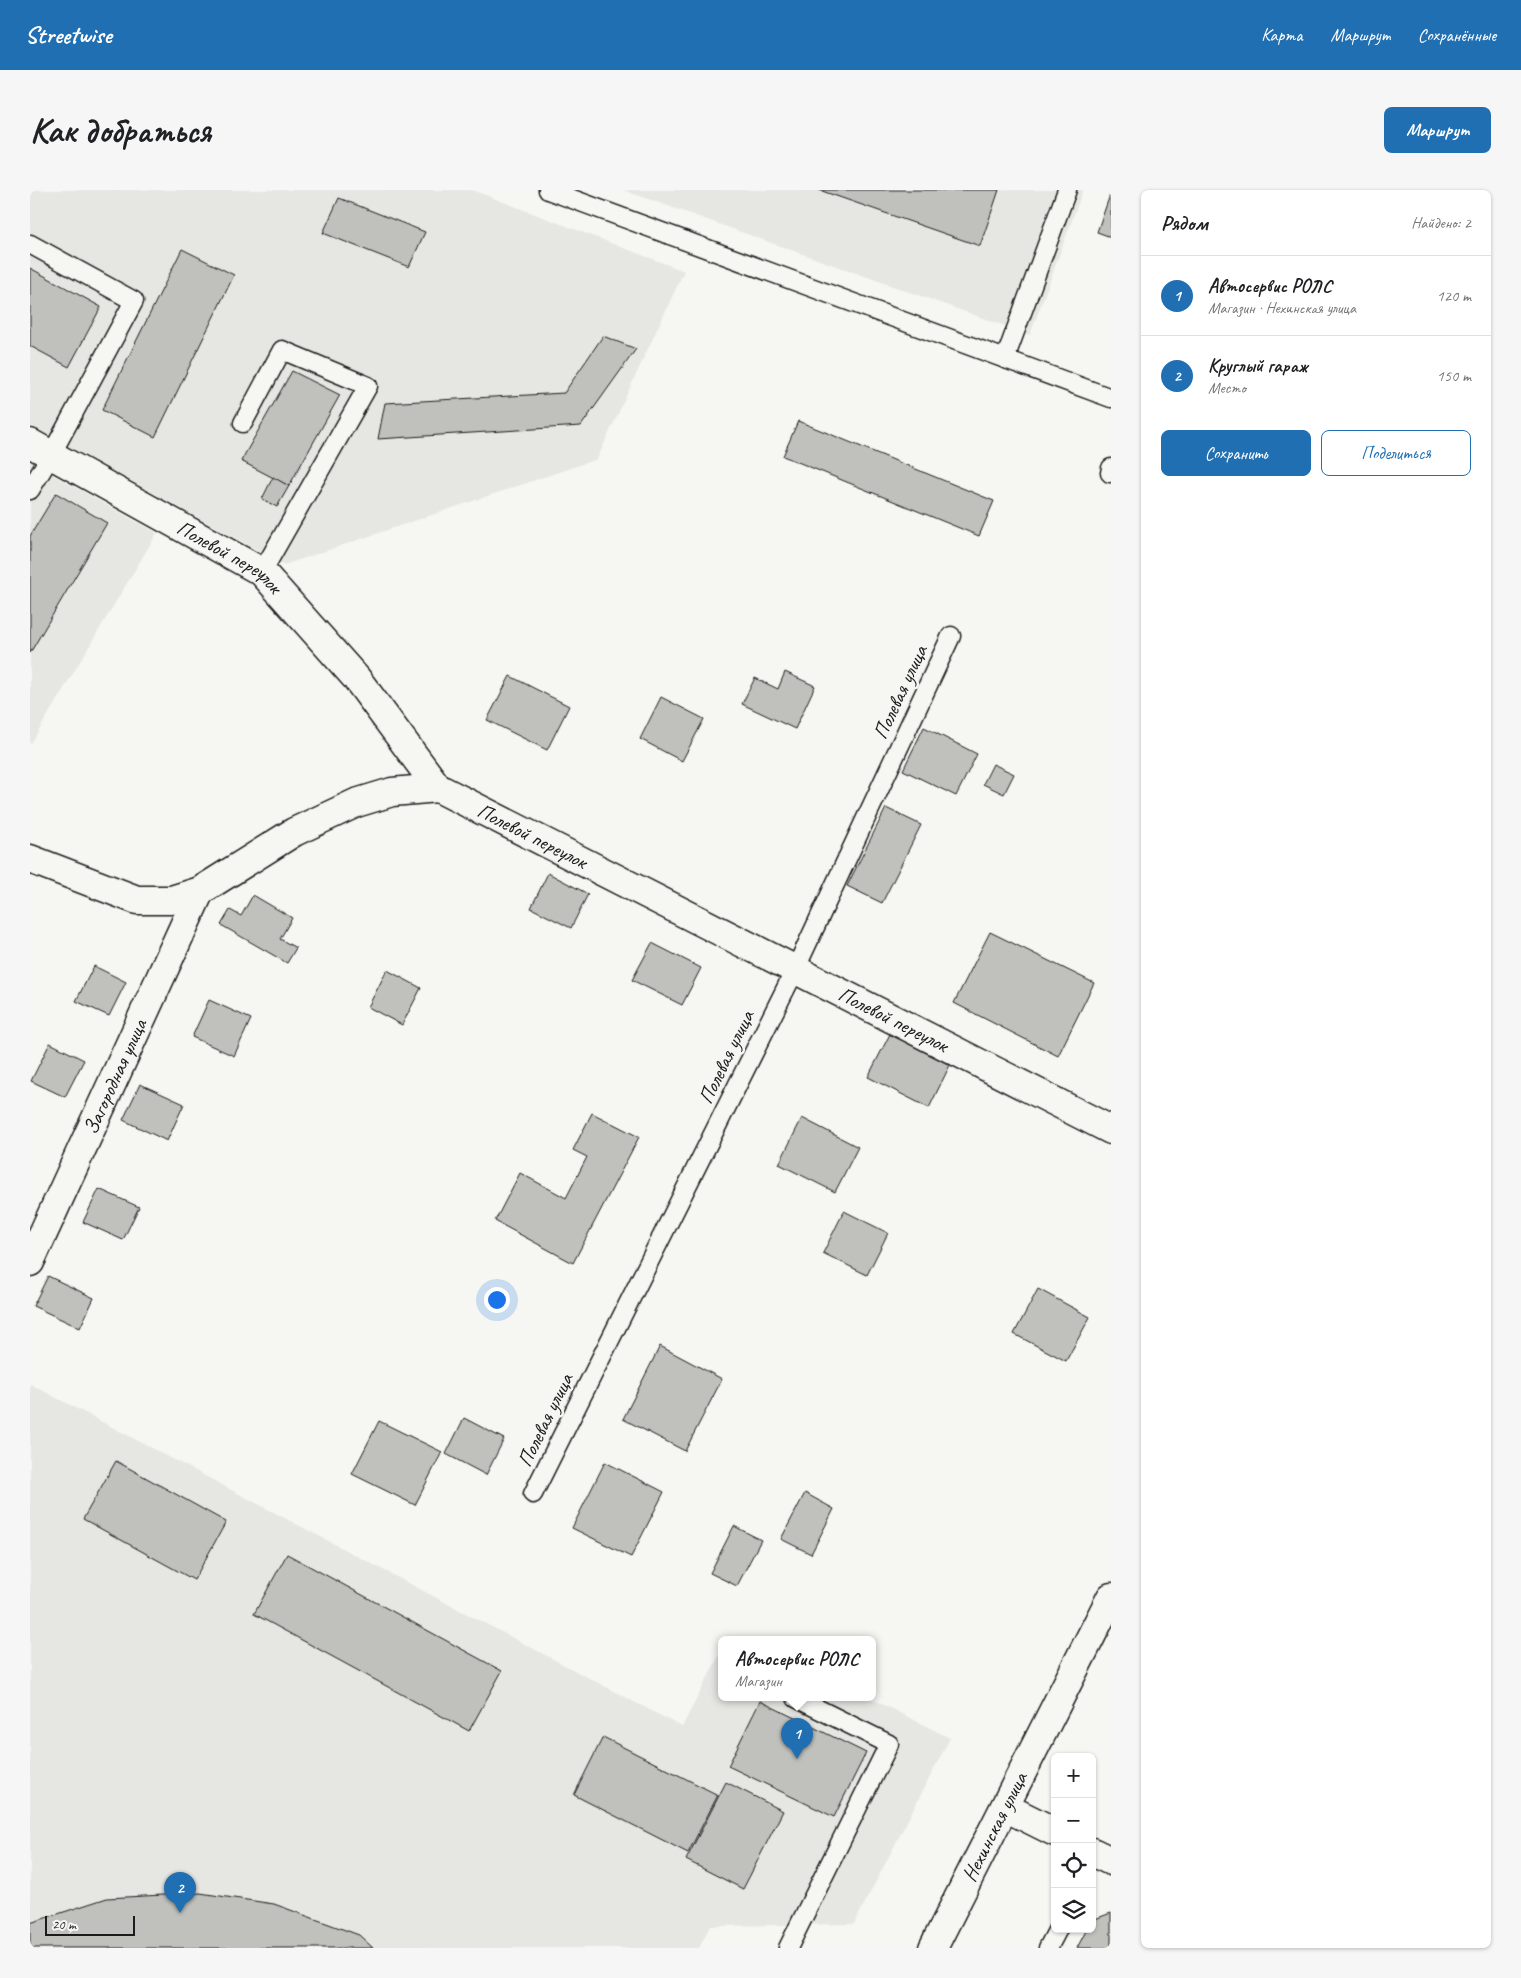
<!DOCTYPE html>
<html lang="ru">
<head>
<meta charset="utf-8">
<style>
  body { margin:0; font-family:Caveat,sans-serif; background:#f6f6f6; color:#202124 }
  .controls { position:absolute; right:15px; bottom:15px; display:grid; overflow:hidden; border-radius:8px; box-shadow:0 1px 4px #0004 }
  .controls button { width:45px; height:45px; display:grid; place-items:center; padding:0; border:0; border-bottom:1px solid #e0e0e0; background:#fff; color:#202124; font:25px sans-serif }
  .scale { position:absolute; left:15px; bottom:12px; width:90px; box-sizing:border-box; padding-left:5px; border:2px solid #1c1c1c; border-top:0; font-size:14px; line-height:18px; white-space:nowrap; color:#1c1c1c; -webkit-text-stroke:4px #f6f6f2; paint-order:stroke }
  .you { position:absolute; left:466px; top:1109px; width:18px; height:18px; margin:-12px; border:4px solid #fff; border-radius:50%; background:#1a73e8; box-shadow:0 0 0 8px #1a73e833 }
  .badge { display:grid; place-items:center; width:32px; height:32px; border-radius:50%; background:#1f6fb2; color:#fff; font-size:16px; font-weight:700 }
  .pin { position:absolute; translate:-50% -41px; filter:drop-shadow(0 1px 2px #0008) }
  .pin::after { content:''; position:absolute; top:26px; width:18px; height:15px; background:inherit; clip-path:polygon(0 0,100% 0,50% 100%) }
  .popup { position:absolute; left:688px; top:1446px; width:158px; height:65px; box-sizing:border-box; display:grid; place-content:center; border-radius:8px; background:#fff; filter:drop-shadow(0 1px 4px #0005); font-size:16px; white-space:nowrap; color:#757577 }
  .popup b { font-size:19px; color:#202124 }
  .popup::after { content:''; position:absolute; left:50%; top:100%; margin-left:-10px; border:10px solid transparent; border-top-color:#fff }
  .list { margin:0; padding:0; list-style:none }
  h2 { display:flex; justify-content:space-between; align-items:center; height:65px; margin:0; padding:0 20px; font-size:21px }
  h2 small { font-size:16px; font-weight:400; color:#757577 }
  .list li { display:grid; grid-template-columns:32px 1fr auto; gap:15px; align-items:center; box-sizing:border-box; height:80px; padding:0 20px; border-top:1px solid #e0e0e0 }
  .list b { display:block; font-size:19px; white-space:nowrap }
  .list p { margin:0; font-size:16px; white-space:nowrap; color:#757577 }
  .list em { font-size:16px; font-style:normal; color:#757577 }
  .actions { display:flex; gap:10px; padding:15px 20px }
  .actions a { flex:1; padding:11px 0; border:1px solid #1f6fb2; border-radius:8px; text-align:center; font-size:18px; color:#1f6fb2 }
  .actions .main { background:#1f6fb2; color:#fff }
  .icon { flex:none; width:28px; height:28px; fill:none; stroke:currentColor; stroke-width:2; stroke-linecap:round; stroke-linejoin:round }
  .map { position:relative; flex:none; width:1081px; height:1758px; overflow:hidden; border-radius:8px }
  header { display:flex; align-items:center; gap:30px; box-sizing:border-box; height:70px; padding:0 25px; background:#1f6fb2; color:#fff }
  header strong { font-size:24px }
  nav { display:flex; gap:28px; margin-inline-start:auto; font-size:18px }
  .intro { display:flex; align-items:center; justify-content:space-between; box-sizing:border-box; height:120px; padding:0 30px }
  h1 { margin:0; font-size:35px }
  .button { padding:12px 22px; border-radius:8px; background:#1f6fb2; color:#fff; font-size:18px; font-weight:700 }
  main { display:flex; gap:30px; padding:0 30px }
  aside { flex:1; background:#fff; border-radius:8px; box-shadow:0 1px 4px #0004 }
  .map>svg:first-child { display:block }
  .built { fill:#e6e6e2 }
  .building { fill:#c0c0bd; stroke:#1c1c1c }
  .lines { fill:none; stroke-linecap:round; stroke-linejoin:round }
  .service-casing { stroke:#1c1c1c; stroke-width:21 }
  .minor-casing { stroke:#1c1c1c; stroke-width:31 }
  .primary-casing { stroke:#1c1c1c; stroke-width:31 }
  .service { stroke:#f6f6f2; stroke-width:18 }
  .minor { stroke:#f6f6f2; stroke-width:28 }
  .primary { stroke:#f6f6f2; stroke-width:28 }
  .labels { text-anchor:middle; stroke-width:5; stroke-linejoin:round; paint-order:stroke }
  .street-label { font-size:21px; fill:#1c1c1c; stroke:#f6f6f2 }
</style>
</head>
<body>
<header>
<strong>Streetwise</strong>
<nav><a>Карта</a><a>Маршрут</a><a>Сохранённые</a></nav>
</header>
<div class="intro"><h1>Как добраться</h1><a class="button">Маршрут</a></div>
<main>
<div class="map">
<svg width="1081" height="1758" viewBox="0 0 1081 1758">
  <rect width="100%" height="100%" fill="#f6f6f2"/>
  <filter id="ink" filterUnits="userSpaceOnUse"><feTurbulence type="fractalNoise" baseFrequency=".02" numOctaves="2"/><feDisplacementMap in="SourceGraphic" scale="10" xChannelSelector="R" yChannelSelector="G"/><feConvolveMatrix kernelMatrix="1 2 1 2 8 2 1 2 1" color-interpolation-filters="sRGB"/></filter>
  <g filter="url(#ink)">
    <g class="built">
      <polygon points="0,0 442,0 654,81 567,269 254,375 0,235"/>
      <polygon points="593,0 1053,0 1000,145"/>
      <polygon points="0,272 127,343 0,555"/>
      <polygon points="0,1194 652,1537 692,1460 692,1508 840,1508 920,1548 824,1734 680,1736 669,1758 0,1758"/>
    </g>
    <g class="building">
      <polygon points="789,0 969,0 950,56"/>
      <polygon points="1081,2 1081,47 1067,42"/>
      <polygon points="309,8 395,42 379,77 293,43"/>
      <polygon points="152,59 204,85 125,247 72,220"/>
      <polygon points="0,78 71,117 39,177 0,156"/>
      <polygon points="573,146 606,159 551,236 348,249 355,213 534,203"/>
      <polygon points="262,181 310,205 259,296 211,271"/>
      <polygon points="768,231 964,311 949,346 753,266"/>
      <polygon points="243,287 259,296 247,317 232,309"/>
      <polygon points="26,303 77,333 0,463 0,346"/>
      <polygon points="755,482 785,496 765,539 712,514 725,488 748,499"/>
      <polygon points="480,486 539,516 517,560 457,530"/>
      <polygon points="631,507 674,529 652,571 610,549"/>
      <polygon points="894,537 947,564 926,606 873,580"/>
      <polygon points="963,574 984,584 974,604 953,594"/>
      <polygon points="856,618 891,635 852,713 817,696"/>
      <polygon points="518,683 558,704 541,738 501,718"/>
      <polygon points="223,705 262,728 250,749 266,758 257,773 191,735 200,720 211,726"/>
      <polygon points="960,742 1064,793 1028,866 924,813"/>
      <polygon points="622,753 671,778 652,815 602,790"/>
      <polygon points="64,776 96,792 79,826 46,811"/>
      <polygon points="357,780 391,798 372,835 338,817"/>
      <polygon points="179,810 221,829 204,866 162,847"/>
      <polygon points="860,844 920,875 899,918 838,887"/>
      <polygon points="20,853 54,870 35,907 1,891"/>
      <polygon points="110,894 154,914 137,951 93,930"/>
      <polygon points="562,923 609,947 543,1073 465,1031 490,983 536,1008 557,967 543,960"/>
      <polygon points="772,928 828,957 805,1002 749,974"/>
      <polygon points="69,999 109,1017 93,1050 53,1032"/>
      <polygon points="814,1021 858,1043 837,1085 793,1063"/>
      <polygon points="18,1086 64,1108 50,1138 3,1116"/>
      <polygon points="1008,1099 1060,1127 1036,1171 984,1144"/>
      <polygon points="630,1156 692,1189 655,1261 593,1229"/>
      <polygon points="434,1228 474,1249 456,1285 416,1264"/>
      <polygon points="349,1231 412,1262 385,1315 322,1284"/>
      <polygon points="86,1271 196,1332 164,1390 53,1329"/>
      <polygon points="575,1272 634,1302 601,1367 542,1338"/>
      <polygon points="775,1303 804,1319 781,1364 751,1349"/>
      <polygon points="704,1336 731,1350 707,1396 680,1383"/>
      <polygon points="257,1364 472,1481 439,1541 224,1424"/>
      <polygon points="730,1511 836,1563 804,1627 698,1576"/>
      <polygon points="573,1547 688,1605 658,1663 544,1605"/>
      <polygon points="696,1592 753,1621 713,1699 656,1670"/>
      <polygon points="170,1703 244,1714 329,1745 343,1758 0,1758 0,1733 77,1708"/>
      <polygon points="1081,1723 1081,1758 1047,1758 1057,1739 1062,1739 1062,1730"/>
    </g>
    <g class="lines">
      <g class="service-casing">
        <g id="service">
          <polyline points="518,0 1081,208"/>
          <polyline points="0,54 104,111 21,265 0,300"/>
          <polyline points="975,169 1037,0"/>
          <polyline points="213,233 252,160 338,196 232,382"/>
          <polyline points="1080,283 1081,278"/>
          <polyline points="503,1304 765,780 921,446"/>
          <polyline points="758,1758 859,1554 766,1508"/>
          <polyline points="1018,1758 1028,1739"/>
        </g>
      </g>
      <g class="minor-casing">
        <g id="minor">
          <path id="s1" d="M0,253L232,382L327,489L408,598L1081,940"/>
          <polyline points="0,669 107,710 141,710 170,701 264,642 326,613 362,602 408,598"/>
          <path id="s2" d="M0,1072L170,701"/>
          <polyline points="975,1617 1025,1642"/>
          <polyline points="1062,1662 1081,1671"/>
        </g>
      </g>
      <g class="primary-casing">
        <g id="primary">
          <path id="s3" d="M903,1758L1081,1407"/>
        </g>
      </g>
      <use href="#service" class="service"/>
      <use href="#minor" class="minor"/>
      <use href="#primary" class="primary"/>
    </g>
  </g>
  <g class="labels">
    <g class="street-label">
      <text dy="7" stroke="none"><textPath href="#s1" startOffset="230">Полевой переулок</textPath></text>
      <text transform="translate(870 502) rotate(-65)" y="7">Полевая улица</text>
      <text dy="7" stroke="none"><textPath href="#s1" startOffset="650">Полевой переулок</textPath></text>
      <text dy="7" stroke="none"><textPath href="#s1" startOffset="1055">Полевой переулок</textPath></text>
      <text transform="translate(696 867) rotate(-64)" y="7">Полевая улица</text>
      <text dy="7" stroke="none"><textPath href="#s2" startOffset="204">Загородная улица</textPath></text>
      <text transform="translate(515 1230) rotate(-64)" y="7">Полевая улица</text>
      <text dy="7" stroke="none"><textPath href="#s3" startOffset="136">Нехинская улица</textPath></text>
    </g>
  </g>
</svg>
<div class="controls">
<button>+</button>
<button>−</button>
<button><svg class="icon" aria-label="locate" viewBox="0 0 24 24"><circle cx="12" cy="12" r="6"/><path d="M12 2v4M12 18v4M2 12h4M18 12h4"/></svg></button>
<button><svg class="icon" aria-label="layers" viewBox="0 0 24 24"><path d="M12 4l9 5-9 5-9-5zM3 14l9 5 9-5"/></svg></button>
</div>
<div class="scale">20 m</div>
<div class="you"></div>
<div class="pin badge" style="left:767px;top:1569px">1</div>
<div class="popup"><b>Автосервис РОЛС</b>Магазин</div>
<div class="pin badge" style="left:150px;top:1723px">2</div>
</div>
<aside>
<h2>Рядом<small>Найдено: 2</small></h2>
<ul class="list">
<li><span class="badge">1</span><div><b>Автосервис РОЛС</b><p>Магазин · Нехинская улица</p></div><em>120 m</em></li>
<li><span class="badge">2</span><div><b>Круглый гараж</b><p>Место</p></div><em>150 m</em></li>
</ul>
<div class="actions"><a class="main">Сохранить</a><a>Поделиться</a></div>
</aside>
</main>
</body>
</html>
